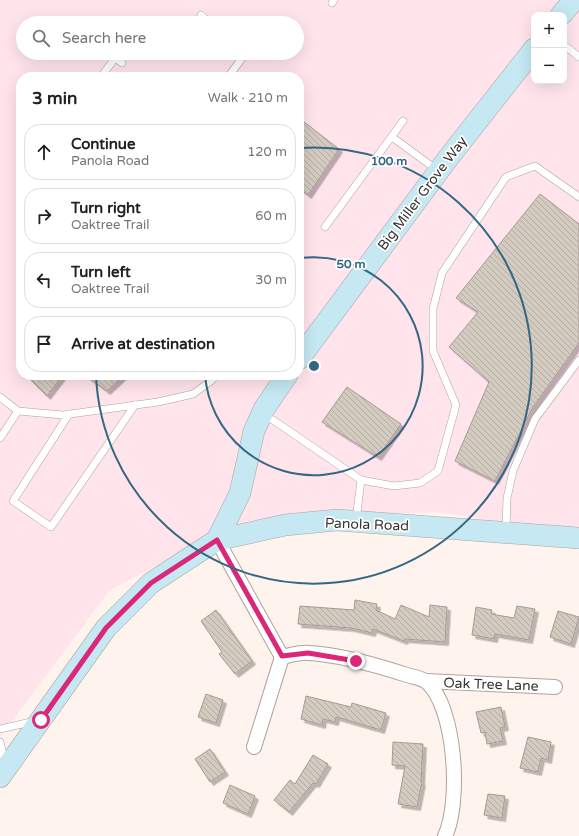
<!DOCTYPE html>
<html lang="en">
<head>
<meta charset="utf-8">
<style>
  body { margin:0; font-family:"Varela Round",sans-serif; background:#f2f2f2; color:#202124 }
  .controls { position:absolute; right:12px; top:12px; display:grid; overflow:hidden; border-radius:8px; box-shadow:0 4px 16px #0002 }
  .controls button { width:36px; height:36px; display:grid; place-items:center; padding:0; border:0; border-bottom:1px solid #e0e0e0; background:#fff; color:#202124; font:20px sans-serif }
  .stop { position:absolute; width:12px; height:12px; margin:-9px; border:3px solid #db2777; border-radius:50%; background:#fff }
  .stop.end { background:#db2777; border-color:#fff; box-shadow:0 1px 4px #0008 }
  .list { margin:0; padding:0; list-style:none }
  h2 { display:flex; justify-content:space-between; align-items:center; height:52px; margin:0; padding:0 16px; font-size:17px }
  h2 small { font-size:13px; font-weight:400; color:#757577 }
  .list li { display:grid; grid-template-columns:26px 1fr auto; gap:12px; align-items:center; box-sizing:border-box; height:56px; margin:0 8px 8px; padding:0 8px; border:1px solid #e0e0e0; border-radius:16px }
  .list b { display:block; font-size:15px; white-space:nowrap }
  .list p { margin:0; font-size:13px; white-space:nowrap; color:#757577 }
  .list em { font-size:13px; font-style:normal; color:#757577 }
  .icon { flex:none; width:22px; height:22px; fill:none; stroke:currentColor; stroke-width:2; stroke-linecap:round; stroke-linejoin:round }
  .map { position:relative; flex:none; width:579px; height:836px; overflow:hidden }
  .search { position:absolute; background:#fff; box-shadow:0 4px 16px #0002; left:16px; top:16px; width:288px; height:44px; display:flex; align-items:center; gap:10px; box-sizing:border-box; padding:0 14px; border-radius:22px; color:#757577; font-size:15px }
  .panel { position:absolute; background:#fff; box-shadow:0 4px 16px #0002; left:16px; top:72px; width:288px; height:308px; border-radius:16px }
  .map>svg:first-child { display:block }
  .commercial { fill:#ffe4ec; fill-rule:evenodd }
  .building { fill:url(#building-back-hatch); stroke:#a49b92; filter:url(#shadow) }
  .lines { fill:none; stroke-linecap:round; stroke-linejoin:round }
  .lane-casing { stroke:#aea39b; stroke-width:8 }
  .street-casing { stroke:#aea39b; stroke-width:16 }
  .secondary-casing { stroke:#aea39b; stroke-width:22 }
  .lane { stroke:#fff; stroke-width:7 }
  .street { stroke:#fff; stroke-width:14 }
  .secondary { stroke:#c5e8f2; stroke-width:21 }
  .route { stroke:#db2777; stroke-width:5 }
  .ring { fill:none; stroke:#336784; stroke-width:2 }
  .labels { text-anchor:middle; stroke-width:3.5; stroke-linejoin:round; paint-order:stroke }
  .street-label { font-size:14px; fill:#383431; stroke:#fff }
  .centre { fill:#336784; stroke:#fff; stroke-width:2 }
  .ring-label { font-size:12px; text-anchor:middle; font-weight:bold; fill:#336784; stroke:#fff; stroke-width:3.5; stroke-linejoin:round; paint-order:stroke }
</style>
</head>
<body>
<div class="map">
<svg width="579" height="836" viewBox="0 0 579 836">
  <defs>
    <pattern id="building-back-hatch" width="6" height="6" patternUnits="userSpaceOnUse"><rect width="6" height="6" fill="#d3cac0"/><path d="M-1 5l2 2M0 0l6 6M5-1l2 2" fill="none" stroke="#b6aea5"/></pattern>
    <filter id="shadow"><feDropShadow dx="3.5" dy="3.5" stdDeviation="0" flood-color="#0004"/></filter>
  </defs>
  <rect width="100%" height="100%" fill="#fef4ed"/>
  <path class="commercial" d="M0,0H579V535L437,512L385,514L206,539L109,591L0,738ZM534,15H564V81H534ZM23,23H297V53H23ZM21,77H299V375H21Z"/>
  <g class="building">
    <polygon points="299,118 339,149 308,195 299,188"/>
    <polygon points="540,194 579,224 579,343 533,407 495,481 455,461 489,382 449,347 478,312 456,298"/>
    <polygon points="26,375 63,375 47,396"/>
    <polygon points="85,375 124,375 107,391"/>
    <polygon points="347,387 401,424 378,457 322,422"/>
    <polygon points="355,600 377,604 376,610 395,619 401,605 429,617 430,605 447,607 445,642 405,639 404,641 373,629 372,633 351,628 298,624 300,606 354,610"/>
    <polygon points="517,606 535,609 529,640 495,634 494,639 472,635 476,607 492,610 491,614 514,618"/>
    <polygon points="216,610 252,661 235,674 219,654 222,652 201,621"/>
    <polygon points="558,611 579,617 571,644 550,637"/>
    <polygon points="206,694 223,700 216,723 198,717"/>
    <polygon points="306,696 351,707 352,703 386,713 381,730 336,717 335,722 323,719 322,725 301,719"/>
    <polygon points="501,707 505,727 500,728 503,741 487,744 485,732 481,733 476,712"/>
    <polygon points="528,737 551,742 548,760 541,758 538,772 520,768"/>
    <polygon points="393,742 423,744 421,782 422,782 417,807 398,804 405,766 392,765"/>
    <polygon points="210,749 225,772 210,782 195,759"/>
    <polygon points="313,755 328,764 316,784 313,783 289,812 274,800 290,780 295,784"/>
    <polygon points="230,785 255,796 248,814 223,803"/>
    <polygon points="488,794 505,796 502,818 484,815"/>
  </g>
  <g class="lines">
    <g class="lane-casing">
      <g id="lane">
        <polyline points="332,3 334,0"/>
        <polyline points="201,15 211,23"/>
        <polyline points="564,45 579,57"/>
        <polyline points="108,53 122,63"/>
        <polyline points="101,77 115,58"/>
        <polyline points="228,77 246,53"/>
        <polyline points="392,137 437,170"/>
        <polyline points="325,227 403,121"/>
        <polyline points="0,397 18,411 63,415 158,402 193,394 211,381 216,375"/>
        <polyline points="69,414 13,501 51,527 135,405"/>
        <polyline points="262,416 273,420 361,480"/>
        <polyline points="0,438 18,411"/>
        <polyline points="356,520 361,480 394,486 420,483 438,471 456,405 433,351 433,309 442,273 506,177 535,166 579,197"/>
        <polyline points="506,530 507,498 513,471 535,419 579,360"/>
        <polyline points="0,729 35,721"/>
        <polyline points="0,742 5,763"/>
      </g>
    </g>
    <g class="street-casing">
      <g id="street">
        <polyline points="217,540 282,657"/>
        <path d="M282,657C291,655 301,652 309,653C342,655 376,665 407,675C413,677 422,678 427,682C456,708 461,803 445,836"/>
        <polyline points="426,681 555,687"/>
        <polyline points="254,747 282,657"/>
      </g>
    </g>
    <g class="secondary-casing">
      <g id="secondary">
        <polyline points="561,15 574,0"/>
        <polyline points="299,359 449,157 534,49"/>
        <polyline points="217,540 240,493 254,431 264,409 287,375"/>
        <polyline points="0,777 106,628 151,583 217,540 285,525 337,520 579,538"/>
      </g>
    </g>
    <use href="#lane" class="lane"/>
    <use href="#street" class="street"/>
    <use href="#secondary" class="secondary"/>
  </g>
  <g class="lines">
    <polyline class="route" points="41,720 106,628 151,583 217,540 282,656 308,653 356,661"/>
  </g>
  <g class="ring">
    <path d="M300 258A109 109 0 1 1 205 375"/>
    <path d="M301 148A218 218 0 1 1 96 376"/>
  </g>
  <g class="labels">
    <g class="street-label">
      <text transform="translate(422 193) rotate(-53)" y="5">Big Miller Grove Way</text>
      <text transform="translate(367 524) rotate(2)" y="5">Panola Road</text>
      <text transform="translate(491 684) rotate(2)" y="5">Oak Tree Lane</text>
    </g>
  </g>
  <circle cx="314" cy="366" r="6" class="centre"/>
  <g class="ring-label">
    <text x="389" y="165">100 m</text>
    <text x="351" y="268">50 m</text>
  </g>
</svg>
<div class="controls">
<button>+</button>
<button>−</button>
</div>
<div class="stop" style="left:41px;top:720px"></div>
<div class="stop end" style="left:356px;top:661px"></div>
<div class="search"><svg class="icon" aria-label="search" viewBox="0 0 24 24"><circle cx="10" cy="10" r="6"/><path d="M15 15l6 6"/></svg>Search here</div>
<section class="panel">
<h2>3 min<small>Walk · 210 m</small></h2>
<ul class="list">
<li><svg class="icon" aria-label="ahead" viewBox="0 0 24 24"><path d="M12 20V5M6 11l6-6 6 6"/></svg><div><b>Continue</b><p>Panola Road</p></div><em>120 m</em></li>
<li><svg class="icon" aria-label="right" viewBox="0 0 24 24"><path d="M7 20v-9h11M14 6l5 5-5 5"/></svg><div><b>Turn right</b><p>Oaktree Trail</p></div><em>60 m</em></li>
<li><svg class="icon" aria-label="left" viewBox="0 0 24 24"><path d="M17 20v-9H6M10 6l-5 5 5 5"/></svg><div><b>Turn left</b><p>Oaktree Trail</p></div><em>30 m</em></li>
<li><svg class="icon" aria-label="arrive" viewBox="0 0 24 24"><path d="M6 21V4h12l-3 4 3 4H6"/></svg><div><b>Arrive at destination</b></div></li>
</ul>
</section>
</div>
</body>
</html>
